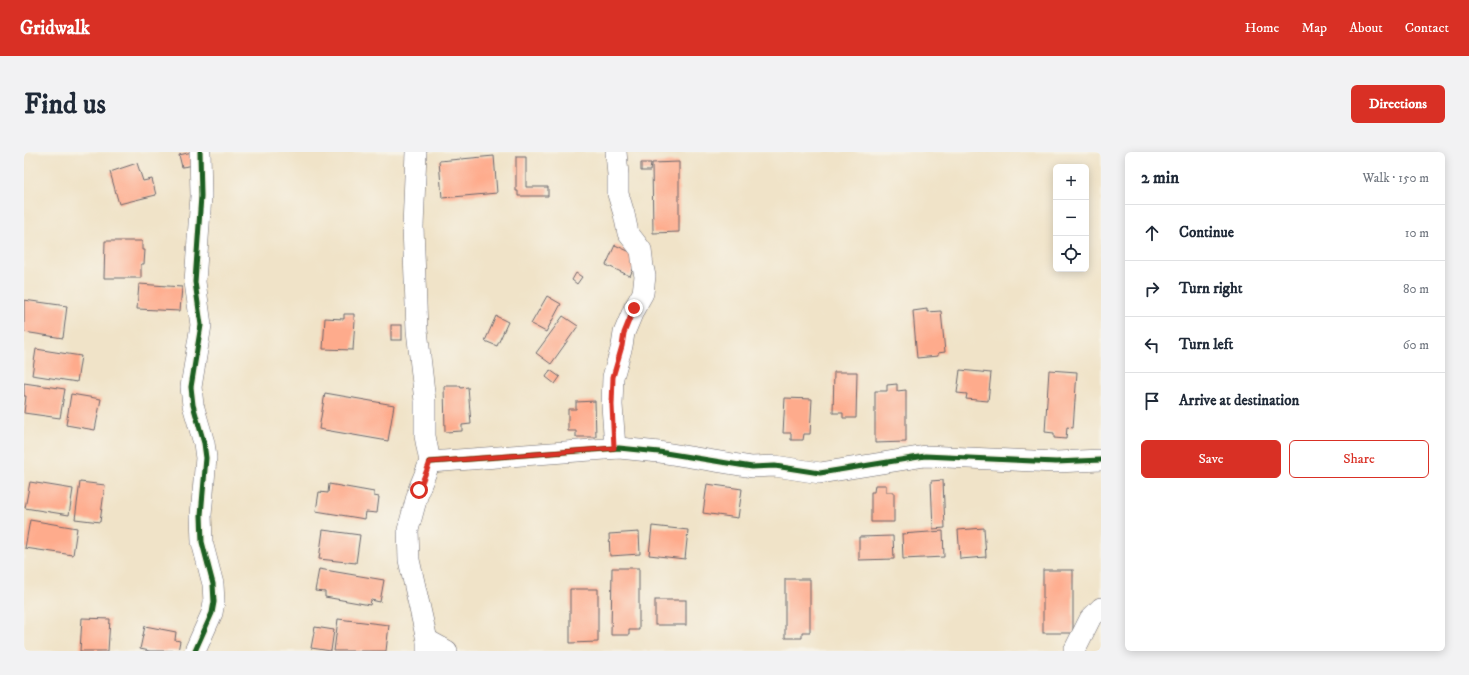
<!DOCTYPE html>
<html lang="en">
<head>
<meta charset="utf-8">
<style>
  body { margin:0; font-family:"IM FELL DW Pica",serif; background:#f2f2f3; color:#1f2937 }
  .controls { position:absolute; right:12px; top:12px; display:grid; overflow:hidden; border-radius:6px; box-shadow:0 2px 10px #0003 }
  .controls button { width:36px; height:36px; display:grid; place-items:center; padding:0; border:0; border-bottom:1px solid #e0e1e3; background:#fff; color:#1f2937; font:20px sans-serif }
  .stop { position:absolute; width:12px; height:12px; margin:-9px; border:3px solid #d93025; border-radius:50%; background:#fff }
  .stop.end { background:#d93025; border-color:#fff; box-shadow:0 1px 4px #0008 }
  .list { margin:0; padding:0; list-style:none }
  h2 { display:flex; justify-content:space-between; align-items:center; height:52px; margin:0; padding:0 16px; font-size:17px }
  h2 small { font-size:13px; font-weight:400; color:#747a83 }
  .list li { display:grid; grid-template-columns:26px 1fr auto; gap:12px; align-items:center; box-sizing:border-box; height:56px; padding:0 16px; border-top:1px solid #e0e1e3 }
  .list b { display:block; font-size:15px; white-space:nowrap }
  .list em { font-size:13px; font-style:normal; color:#747a83 }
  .actions { display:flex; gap:8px; padding:12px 16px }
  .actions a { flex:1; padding:9px 0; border:1px solid #d93025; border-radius:6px; text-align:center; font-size:14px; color:#d93025 }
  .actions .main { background:#d93025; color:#fff }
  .icon { flex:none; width:22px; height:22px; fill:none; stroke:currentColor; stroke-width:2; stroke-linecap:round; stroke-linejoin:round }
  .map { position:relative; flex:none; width:1077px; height:499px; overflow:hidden; border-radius:6px }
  header { display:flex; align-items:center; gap:24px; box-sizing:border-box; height:56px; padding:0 20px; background:#d93025; color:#fff }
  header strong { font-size:19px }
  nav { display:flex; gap:22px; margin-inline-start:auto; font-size:14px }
  .intro { display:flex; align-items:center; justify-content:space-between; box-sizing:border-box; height:96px; padding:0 24px }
  h1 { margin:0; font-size:28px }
  .button { padding:10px 18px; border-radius:6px; background:#d93025; color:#fff; font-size:14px; font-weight:700 }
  main { display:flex; gap:24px; padding:0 24px }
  aside { flex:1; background:#fff; border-radius:6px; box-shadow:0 2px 10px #0003 }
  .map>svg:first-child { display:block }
  .building { fill:#feab8c }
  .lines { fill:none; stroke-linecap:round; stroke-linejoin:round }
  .minor-casing { stroke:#6a666c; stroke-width:22 }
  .minor { stroke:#fff; stroke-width:21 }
  .cycleway-casing { stroke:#f7f3e8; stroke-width:8 }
  .cycleway { stroke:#1b5e20; stroke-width:5 }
  .route { stroke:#d93025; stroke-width:5 }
</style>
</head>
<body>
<header>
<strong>Gridwalk</strong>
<nav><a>Home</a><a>Map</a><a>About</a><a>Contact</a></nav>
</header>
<div class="intro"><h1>Find us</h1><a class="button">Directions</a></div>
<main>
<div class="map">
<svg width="1077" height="499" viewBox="0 0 1077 499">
  <rect width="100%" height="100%" fill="#f7f3e8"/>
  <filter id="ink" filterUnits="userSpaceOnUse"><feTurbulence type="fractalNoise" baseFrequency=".025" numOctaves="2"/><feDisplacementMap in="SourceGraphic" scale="8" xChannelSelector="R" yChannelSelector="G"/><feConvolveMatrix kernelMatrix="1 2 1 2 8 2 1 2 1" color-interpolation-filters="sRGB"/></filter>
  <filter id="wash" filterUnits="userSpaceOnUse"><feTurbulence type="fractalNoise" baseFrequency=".012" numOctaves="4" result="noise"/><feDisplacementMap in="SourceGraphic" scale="16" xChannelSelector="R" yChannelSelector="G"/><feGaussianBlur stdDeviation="0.9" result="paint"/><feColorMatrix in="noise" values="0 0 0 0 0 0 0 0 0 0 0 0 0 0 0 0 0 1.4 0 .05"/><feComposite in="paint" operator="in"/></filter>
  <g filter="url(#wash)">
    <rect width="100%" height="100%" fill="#f0e3c8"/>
    <g id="blocks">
      <g class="building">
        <polygon points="168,0 171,13 158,15 155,3"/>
        <polygon points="470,4 473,41 418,46 415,9"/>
        <polygon points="492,5 502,5 502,35 524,35 524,44 494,44 494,39 492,39"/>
        <polygon points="655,10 655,80 629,81 628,11"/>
        <polygon points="113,11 119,29 128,27 132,43 95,52 86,20"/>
        <polygon points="617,11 627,11 626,19 617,19"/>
        <polygon points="81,89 118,89 118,98 121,98 120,112 117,112 117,126 80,126"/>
        <polygon points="591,93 615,104 606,124 582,113"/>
        <polygon points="552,121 558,125 553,132 548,128"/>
        <polygon points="115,132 158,135 156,159 113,157"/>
        <polygon points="523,144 537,152 522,180 507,172"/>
        <polygon points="0,148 43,154 39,186 0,180"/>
        <polygon points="903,157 903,160 917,159 921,200 914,201 914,204 893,206 889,159"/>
        <polygon points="320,162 330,162 330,168 331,168 329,198 299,197 301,166 320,167"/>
        <polygon points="472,164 484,170 473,194 461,189"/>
        <polygon points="539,164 554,174 527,212 512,201"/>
        <rect x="367" y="173" width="11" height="15"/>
        <polygon points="12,197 57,204 53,230 8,223"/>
        <polygon points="526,218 536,225 531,232 522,225"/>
        <polygon points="936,218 967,221 964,249 942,247 943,242 933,241"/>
        <polygon points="1025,218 1053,220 1049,276 1043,275 1042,287 1030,286 1030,281 1021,280"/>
        <polygon points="810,220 833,220 832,266 819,266 819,261 809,261"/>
        <polygon points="0,231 41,237 36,266 0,261 2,244 0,244"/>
        <polygon points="873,232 873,239 882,238 882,290 851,291 851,239 863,239 863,233"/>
        <polygon points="420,234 436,234 437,236 444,235 447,272 438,273 438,279 421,280"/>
        <polygon points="301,241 370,253 364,289 295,277"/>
        <polygon points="47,242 77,247 71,278 42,273"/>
        <polygon points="761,246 788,247 786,282 780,282 779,288 767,288 767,281 759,281"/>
        <polygon points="571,249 572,285 552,285 552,279 544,279 544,257 552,257 552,250"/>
        <polygon points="919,328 921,376 909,377 907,329"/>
        <polygon points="6,330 49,337 45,363 1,356"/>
        <polygon points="56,330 81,333 76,370 51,367"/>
        <polygon points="305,332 350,340 350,344 355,345 353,361 342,360 341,367 292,359 295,340 304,341"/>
        <polygon points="683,332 718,337 714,366 679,361"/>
        <polygon points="851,333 862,333 862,340 870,340 870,370 847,370 847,340 850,340"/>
        <polygon points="6,368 53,376 49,403 1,396"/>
        <polygon points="628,374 664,378 661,407 625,403"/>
        <polygon points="960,376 962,405 936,407 934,378"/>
        <polygon points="299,378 336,383 332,411 295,407"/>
        <polygon points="919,379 920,405 879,407 878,382"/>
        <polygon points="615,380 616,402 586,404 585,382"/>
        <polygon points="869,384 870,407 835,408 835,385"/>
        <polygon points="588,416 615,416 615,478 605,478 605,483 587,483"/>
        <polygon points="295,417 360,428 356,450 347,448 346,453 301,445 301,440 291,439"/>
        <rect x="1019" y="418" width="30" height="63"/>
        <polygon points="761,427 786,427 786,480 778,480 778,486 761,486"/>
        <polygon points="546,437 574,437 574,490 546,491"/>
        <rect x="631" y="448" width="31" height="25"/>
        <polygon points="58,466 86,467 84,499 56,499"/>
        <polygon points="314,467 365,473 362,499 310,499"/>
        <polygon points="121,474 152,480 151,488 156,489 154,499 126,499 116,497"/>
        <polygon points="291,475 310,478 307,499 287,496"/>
      </g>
    </g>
  </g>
  <g filter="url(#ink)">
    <use href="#blocks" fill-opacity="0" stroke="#6a666c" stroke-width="1"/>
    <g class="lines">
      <g class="minor-casing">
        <g id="minor">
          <polyline points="392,0 389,75 393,178 401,249 401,284 406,310 395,337 384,378 385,408 403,488 403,499"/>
          <polyline points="591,296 588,253 589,225 598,194 600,181 610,157 619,141 621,124 619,115 617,98 604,81 600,62 594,42 594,23 592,0"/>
          <polyline points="406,310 595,296 635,300 728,315 751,314 796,321 901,304 1032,310 1077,308"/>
          <polyline points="403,488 423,499"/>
          <polyline points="171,499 188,461 190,450 189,432 178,390 177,363 182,306 180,291 169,253 167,235 177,173 171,130 177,44 176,0"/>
          <polyline points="1050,499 1066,467 1077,456"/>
        </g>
      </g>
      <use href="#minor" class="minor"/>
      <g class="cycleway-casing">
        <g id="cycleway">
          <polyline points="406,310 595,296 635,300 728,315 751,314 796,321 901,304 1032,310 1077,308"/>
          <polyline points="171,499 188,461 190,450 189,432 178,390 177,363 182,306 180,291 169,253 167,235 177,173 171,130 177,44 176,0"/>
        </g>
      </g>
      <use href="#cycleway" class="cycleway"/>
    </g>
  </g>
  <g class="lines" filter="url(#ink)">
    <polyline class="route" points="395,338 406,310 590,296 588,253 589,225 598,194 600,181 610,156"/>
  </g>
</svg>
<div class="controls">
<button>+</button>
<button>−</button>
<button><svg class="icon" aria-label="locate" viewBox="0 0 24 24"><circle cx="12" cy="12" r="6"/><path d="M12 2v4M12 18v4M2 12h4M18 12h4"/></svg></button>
</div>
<div class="stop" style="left:395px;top:338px"></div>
<div class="stop end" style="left:610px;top:156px"></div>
</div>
<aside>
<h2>2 min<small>Walk · 150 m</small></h2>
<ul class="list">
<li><svg class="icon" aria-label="ahead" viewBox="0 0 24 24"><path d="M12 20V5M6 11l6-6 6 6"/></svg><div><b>Continue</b></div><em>10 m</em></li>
<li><svg class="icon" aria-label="right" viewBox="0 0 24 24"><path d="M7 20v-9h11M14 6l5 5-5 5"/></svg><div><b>Turn right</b></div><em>80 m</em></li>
<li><svg class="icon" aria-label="left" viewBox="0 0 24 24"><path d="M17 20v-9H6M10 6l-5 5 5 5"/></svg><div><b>Turn left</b></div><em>60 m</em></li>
<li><svg class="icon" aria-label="arrive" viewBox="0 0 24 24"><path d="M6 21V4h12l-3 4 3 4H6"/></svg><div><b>Arrive at destination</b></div></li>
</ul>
<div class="actions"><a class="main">Save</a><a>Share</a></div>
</aside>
</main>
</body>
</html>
